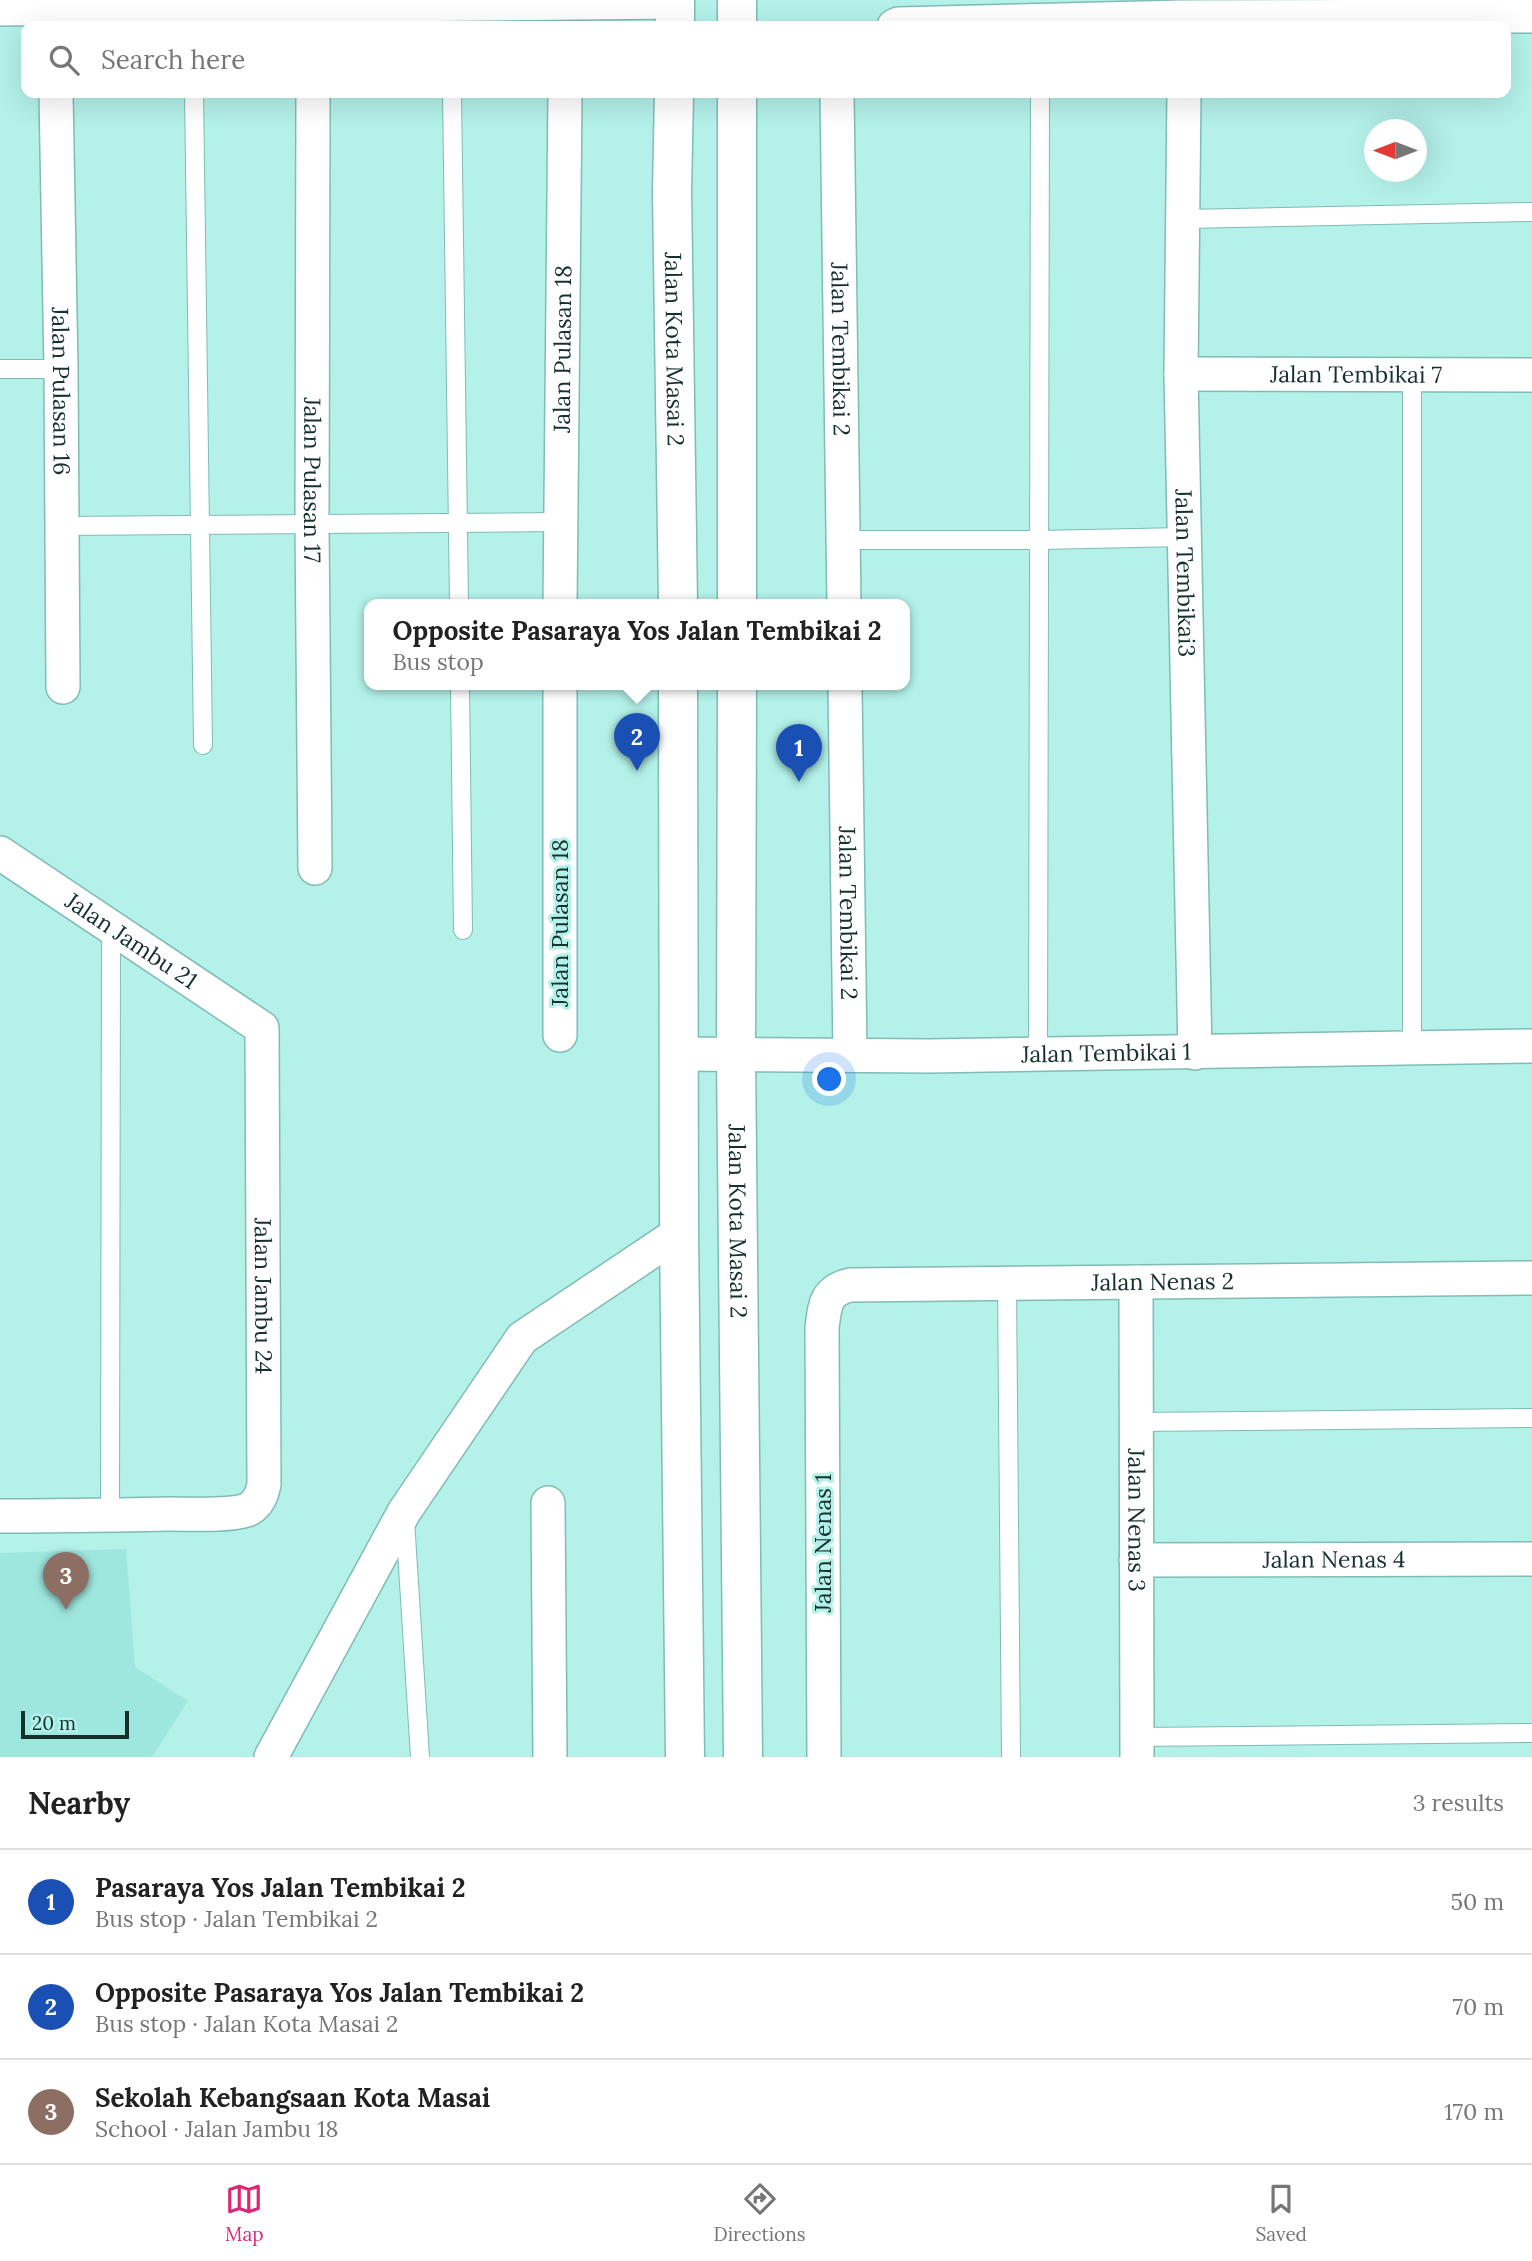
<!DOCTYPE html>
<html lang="en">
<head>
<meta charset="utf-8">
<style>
  body { margin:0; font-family:Lora,serif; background:#f2f2f2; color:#222 }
  .compass { position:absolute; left:1364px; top:119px; width:63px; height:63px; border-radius:50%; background:#fff; box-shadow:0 7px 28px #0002; rotate:270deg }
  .scale { position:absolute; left:21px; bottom:18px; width:108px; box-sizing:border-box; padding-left:7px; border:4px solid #16302d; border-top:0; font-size:19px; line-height:24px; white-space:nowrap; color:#16302d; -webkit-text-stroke:5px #b3f1e9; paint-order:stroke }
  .you { position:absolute; left:830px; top:1080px; width:24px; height:24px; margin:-18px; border:5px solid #fff; border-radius:50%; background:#1a73e8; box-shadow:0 0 0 10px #1a73e833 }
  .badge { display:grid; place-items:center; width:46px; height:46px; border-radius:50%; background:#db2777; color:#fff; font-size:23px; font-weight:700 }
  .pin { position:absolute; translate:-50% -58px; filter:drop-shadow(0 2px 4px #0008) }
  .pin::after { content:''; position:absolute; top:37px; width:24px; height:21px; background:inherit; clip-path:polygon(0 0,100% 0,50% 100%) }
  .popup { position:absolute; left:364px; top:599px; width:546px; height:91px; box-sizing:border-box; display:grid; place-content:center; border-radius:14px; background:#fff; filter:drop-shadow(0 2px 5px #0005); font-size:23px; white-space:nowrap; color:#767676 }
  .popup b { font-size:26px; color:#222 }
  .popup::after { content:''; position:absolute; left:50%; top:100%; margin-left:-14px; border:14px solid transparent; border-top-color:#fff }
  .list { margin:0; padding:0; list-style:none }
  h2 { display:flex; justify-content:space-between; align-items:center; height:91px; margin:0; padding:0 28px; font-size:30px }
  h2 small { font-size:23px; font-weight:400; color:#767676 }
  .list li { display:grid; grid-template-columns:46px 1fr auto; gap:21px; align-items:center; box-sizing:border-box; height:105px; padding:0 28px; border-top:2px solid #e0e0e0 }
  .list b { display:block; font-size:26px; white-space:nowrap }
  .list p { margin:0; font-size:23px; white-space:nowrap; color:#767676 }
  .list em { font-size:23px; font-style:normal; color:#767676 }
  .icon { flex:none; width:38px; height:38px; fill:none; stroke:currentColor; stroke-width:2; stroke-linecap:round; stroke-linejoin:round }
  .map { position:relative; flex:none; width:1532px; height:1757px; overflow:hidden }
  .search { position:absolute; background:#fff; box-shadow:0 7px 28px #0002; left:21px; right:21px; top:21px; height:77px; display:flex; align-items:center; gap:18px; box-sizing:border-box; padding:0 24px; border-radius:14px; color:#767676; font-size:26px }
  .sheet { height:406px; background:#fff }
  nav { display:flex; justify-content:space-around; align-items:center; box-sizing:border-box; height:98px; border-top:2px solid #e0e0e0; background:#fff; font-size:19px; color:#767676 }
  nav a { display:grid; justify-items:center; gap:4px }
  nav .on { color:#db2777 }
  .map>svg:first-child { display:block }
  .built { fill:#9ee7df }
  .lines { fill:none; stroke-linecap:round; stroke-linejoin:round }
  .lane-casing { stroke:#7fbcb5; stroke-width:20 }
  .street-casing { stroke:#7fbcb5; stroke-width:36 }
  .secondary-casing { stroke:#7fbcb5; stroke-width:41 }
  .lane { stroke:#fff; stroke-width:18 }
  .street { stroke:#fff; stroke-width:33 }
  .secondary { stroke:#fff; stroke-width:38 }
  .labels { text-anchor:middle; stroke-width:6; stroke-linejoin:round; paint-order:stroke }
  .street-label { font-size:23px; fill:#16302d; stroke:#b3f1e9 }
</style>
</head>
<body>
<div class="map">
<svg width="1532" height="1757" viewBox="0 0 1532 1757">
  <rect width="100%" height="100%" fill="#b3f1e9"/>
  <polygon class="built" points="126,1549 135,1667 188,1701 152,1757 0,1757 0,1553"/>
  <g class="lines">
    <g class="lane-casing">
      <g id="lane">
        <polyline points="194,93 203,745"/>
        <polyline points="452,93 459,605"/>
        <polyline points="1183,219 1532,212"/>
        <polyline points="0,369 61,369"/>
        <polyline points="1412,375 1412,1049"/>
        <polyline points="62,526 560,522"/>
        <polyline points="843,540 1039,540 1184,537"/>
        <polyline points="460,685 463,930"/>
        <polyline points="1038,1055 1040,93"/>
        <polyline points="1007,1284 1011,1757"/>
        <polyline points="1136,1422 1532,1418"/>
        <polyline points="110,1515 111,927"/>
        <polyline points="405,1520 420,1757"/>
        <polyline points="1137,1737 1532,1733"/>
      </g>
    </g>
    <g class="street-casing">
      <g id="street">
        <polyline points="0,9 675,2"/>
        <polyline points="894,26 898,24 1184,17 1532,16"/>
        <path id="s1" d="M56,93L61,369L63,687"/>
        <path id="s2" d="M313,93L312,524L315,868"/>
        <path id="s3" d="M837,93L844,605"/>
        <path id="s4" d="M1184,93L1181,374L1195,1053"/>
        <path id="s5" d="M1181,374L1532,375"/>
        <path id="s6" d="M560,605L565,93"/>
        <polyline points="560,685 560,1035"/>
        <path id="s7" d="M845,685L850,1054"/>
        <path id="s8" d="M0,853L262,1028L264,1484C262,1495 258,1505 247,1510C230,1516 191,1514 172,1514C115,1515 57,1516 0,1516"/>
        <path id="s9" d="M679,1054L929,1056L1532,1046"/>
        <path id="s10" d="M1136,1282L1137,1757"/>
        <polyline points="548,1503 550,1757"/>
        <path id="s11" d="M1136,1560L1532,1559"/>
        <polyline points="271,1757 404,1512 522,1338 679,1233"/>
        <path id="s12" d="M824,1757L822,1328C825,1305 825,1291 850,1285L1532,1278"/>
      </g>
    </g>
    <g class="secondary-casing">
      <g id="secondary">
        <polyline points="737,0 737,26"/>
        <polyline points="675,26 675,0"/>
        <path id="s13" d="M674,93L672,191L678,605"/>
        <polyline points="737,605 737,93"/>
        <polyline points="678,685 679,1233 685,1757"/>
        <path id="s14" d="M737,685L736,1054L743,1757"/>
      </g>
    </g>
    <use href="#lane" class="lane"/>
    <use href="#street" class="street"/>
    <use href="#secondary" class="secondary"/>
  </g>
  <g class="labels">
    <g class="street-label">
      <text dy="8" stroke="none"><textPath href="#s6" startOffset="256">Jalan Pulasan 18</textPath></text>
      <text dy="8" stroke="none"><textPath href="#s13" startOffset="256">Jalan Kota Masai 2</textPath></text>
      <text dy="8" stroke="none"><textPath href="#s3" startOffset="256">Jalan Tembikai 2</textPath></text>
      <text dy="8" stroke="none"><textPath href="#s5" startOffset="175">Jalan Tembikai 7</textPath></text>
      <text dy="8" stroke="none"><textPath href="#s1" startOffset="298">Jalan Pulasan 16</textPath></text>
      <text dy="8" stroke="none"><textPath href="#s2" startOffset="387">Jalan Pulasan 17</textPath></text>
      <text dy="8" stroke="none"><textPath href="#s4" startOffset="480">Jalan Tembikai3</textPath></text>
      <text dy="8" stroke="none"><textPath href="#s7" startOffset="228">Jalan Tembikai 2</textPath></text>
      <text transform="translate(560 923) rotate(-90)" y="8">Jalan Pulasan 18</text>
      <text dy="8" stroke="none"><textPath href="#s8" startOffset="158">Jalan Jambu 21</textPath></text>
      <text dy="8" stroke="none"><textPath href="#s9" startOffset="427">Jalan Tembikai 1</textPath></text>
      <text dy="8" stroke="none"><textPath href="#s14" startOffset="536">Jalan Kota Masai 2</textPath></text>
      <text dy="8" stroke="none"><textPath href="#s12" startOffset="798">Jalan Nenas 2</textPath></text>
      <text dy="8" stroke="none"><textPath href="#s8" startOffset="583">Jalan Jambu 24</textPath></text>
      <text dy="8" stroke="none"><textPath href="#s10" startOffset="238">Jalan Nenas 3</textPath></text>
      <text transform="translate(823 1543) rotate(-90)" y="8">Jalan Nenas 1</text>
      <text dy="8" stroke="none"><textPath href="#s11" startOffset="198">Jalan Nenas 4</textPath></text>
    </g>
  </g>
</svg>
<svg class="compass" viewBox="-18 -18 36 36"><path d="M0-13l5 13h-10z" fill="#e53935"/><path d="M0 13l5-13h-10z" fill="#767676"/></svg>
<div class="scale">20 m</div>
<div class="you"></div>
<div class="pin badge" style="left:799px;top:782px;background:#1a4fb4">1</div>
<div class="pin badge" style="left:637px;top:771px;background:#1a4fb4">2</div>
<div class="popup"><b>Opposite Pasaraya Yos Jalan Tembikai 2</b>Bus stop</div>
<div class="pin badge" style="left:66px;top:1610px;background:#8d6e63">3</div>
<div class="search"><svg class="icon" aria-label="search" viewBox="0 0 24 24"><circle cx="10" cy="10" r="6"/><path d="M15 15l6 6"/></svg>Search here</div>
</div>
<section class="sheet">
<h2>Nearby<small>3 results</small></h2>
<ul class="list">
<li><span class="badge" style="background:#1a4fb4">1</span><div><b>Pasaraya Yos Jalan Tembikai 2</b><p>Bus stop · Jalan Tembikai 2</p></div><em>50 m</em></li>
<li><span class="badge" style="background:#1a4fb4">2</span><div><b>Opposite Pasaraya Yos Jalan Tembikai 2</b><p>Bus stop · Jalan Kota Masai 2</p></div><em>70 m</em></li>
<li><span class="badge" style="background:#8d6e63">3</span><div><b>Sekolah Kebangsaan Kota Masai</b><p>School · Jalan Jambu 18</p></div><em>170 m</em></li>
</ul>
</section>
<nav>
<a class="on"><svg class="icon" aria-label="map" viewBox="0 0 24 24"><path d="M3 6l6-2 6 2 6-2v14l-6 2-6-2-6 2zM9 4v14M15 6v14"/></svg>Map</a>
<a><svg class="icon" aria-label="directions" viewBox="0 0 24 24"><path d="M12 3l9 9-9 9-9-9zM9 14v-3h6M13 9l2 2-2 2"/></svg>Directions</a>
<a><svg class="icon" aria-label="saved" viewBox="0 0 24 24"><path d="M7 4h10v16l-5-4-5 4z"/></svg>Saved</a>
</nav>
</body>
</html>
